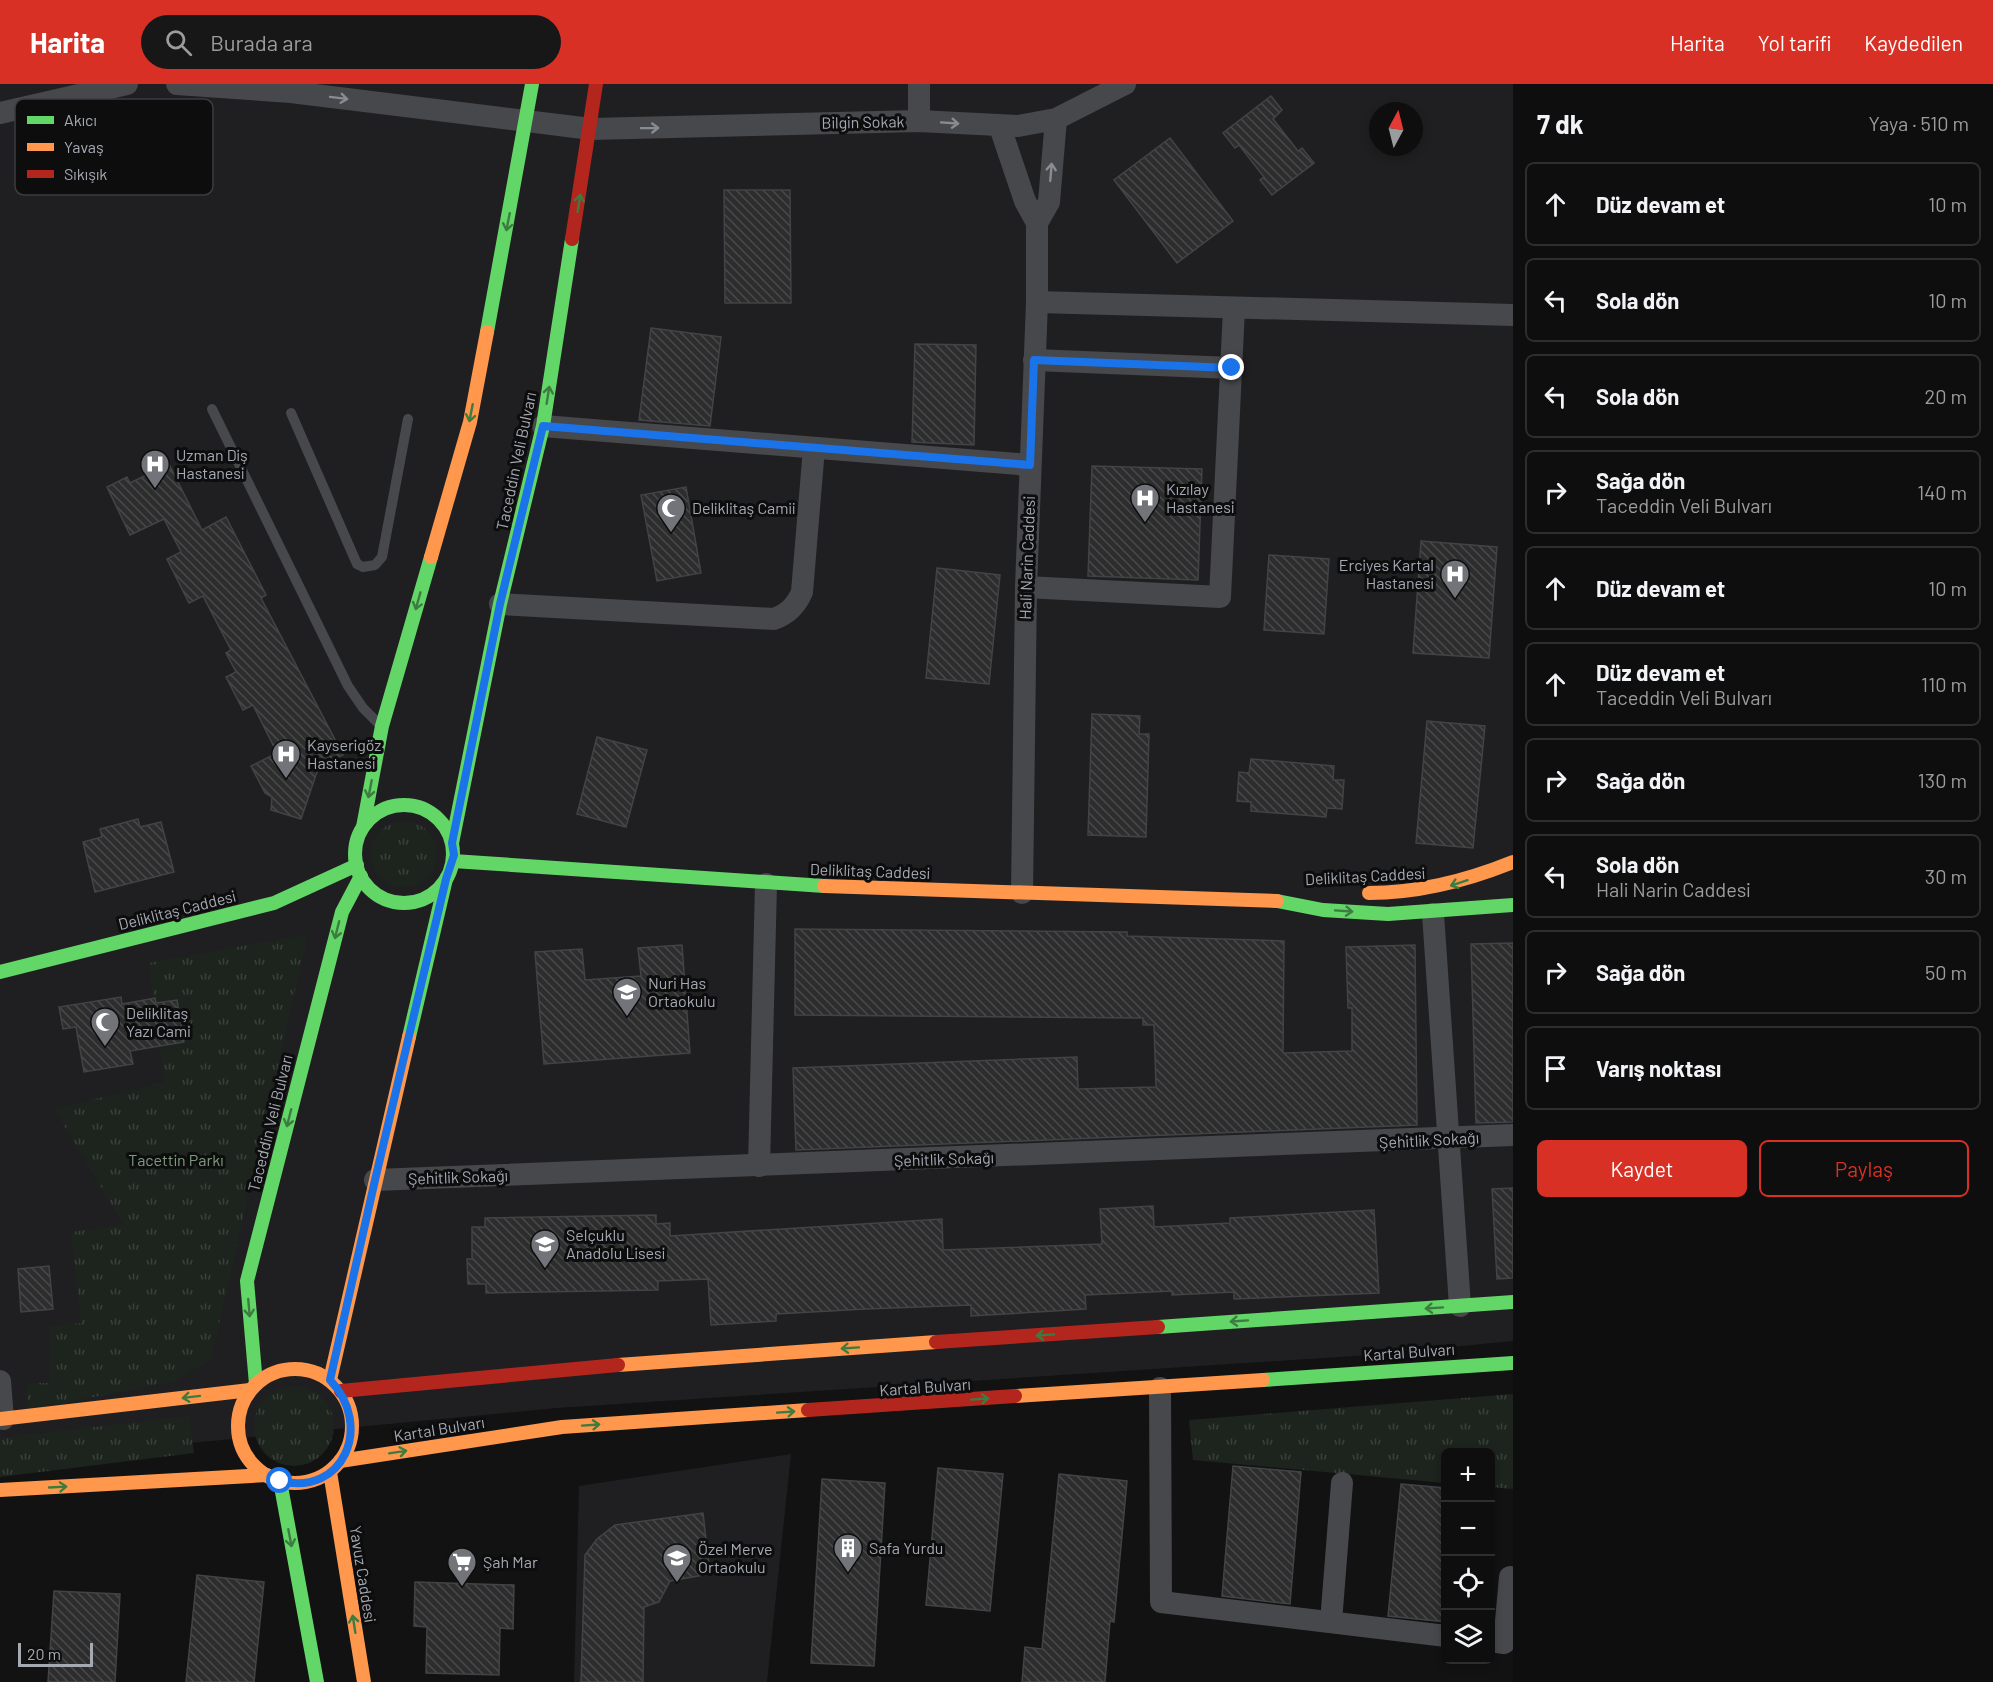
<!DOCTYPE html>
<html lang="tr">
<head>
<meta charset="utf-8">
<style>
  body { margin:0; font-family:Barlow,sans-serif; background:#171717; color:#f1f3f6 }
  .controls { position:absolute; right:18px; bottom:18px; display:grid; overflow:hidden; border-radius:9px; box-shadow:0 3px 9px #0003 }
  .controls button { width:54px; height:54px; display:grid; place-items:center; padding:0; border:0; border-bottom:2px solid #2e2e2e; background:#0e0e0e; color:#f1f3f6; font:30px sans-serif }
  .compass { position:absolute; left:1369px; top:18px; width:54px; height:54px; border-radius:50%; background:#0e0e0e; box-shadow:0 3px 9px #0003; rotate:7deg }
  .scale { position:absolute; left:18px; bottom:15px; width:75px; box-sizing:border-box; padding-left:6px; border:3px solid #a5a9b2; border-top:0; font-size:16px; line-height:21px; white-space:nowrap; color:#a5a9b2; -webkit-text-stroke:4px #0d0d0e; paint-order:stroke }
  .stop { position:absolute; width:18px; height:18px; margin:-14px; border:4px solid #1a73e8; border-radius:50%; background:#fff }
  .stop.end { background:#1a73e8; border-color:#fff; box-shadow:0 2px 6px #0008 }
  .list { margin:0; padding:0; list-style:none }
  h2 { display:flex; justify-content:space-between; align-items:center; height:78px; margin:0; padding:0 24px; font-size:26px }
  h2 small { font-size:20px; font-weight:400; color:#9b9c9e }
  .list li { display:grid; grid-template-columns:39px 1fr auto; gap:18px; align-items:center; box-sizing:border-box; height:84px; margin:0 12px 12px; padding:0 12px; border:2px solid #2e2e2e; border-radius:9px }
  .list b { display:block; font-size:22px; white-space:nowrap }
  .list p { margin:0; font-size:20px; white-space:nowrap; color:#9b9c9e }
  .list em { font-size:20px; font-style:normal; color:#9b9c9e }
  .actions { display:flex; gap:12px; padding:18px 24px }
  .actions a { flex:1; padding:14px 0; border:2px solid #d93025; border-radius:9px; text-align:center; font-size:21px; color:#d93025 }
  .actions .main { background:#d93025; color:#fff }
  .icon { flex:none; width:33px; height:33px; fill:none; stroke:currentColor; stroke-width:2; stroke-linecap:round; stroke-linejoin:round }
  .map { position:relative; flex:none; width:1513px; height:1598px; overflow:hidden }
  header { display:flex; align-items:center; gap:36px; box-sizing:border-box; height:84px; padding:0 30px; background:#d93025; color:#fff }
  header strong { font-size:28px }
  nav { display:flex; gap:33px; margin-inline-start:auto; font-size:21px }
  .search { width:420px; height:54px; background:#171717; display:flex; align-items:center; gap:15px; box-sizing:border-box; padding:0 21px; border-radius:33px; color:#9b9c9e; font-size:22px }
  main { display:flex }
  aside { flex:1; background:#0e0e0e }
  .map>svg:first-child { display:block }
  .built { fill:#1f1f21; fill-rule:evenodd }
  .grass { fill:url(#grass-tufts) }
  .building { fill:url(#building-back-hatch); stroke:#424346; stroke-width:1.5 }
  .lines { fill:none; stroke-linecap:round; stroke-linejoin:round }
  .lane { stroke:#47484c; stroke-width:10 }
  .street { stroke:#47484c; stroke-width:22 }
  .fast { stroke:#63d668; stroke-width:14 }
  .slow { stroke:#ff974d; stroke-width:14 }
  .jam { stroke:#b3261e; stroke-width:14 }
  .oneway { stroke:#898c93 }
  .oneway2 { stroke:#3c7c40 }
  .route { stroke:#1a73e8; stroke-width:8 }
  .labels { text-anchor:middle; stroke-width:6; stroke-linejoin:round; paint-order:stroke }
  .street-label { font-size:16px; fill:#a5a9b2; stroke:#0d0d0e }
  .poi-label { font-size:16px; fill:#a5a9b2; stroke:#0d0d0e; text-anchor:start }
  .park-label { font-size:16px; fill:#7e9b80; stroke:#0d0d0e }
  .key { fill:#0d0d0e; stroke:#3b3c3f; stroke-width:1.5 }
  .key-label { font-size:16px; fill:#a5a9b2 }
</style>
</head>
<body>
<header>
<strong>Harita</strong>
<div class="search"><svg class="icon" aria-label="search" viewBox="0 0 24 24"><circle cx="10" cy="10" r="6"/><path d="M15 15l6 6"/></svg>Burada ara</div>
<nav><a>Harita</a><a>Yol tarifi</a><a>Kaydedilen</a></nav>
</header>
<main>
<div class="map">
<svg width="1513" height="1598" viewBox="0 0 1513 1598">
  <defs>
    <pattern id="grass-tufts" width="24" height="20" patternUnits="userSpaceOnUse" patternTransform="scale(1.5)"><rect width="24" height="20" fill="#1d231d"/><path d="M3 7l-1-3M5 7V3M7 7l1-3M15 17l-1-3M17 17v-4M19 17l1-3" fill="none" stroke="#3b403b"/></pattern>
    <pattern id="building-back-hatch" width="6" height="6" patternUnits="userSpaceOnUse" patternTransform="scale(1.5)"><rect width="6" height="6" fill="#2d2d2e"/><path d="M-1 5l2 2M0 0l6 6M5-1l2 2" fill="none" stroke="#48494a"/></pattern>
  </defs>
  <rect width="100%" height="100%" fill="#121213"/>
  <g class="built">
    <path d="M0,0H1513V1257L1369,1271L557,1324L0,1377ZM1378,27H1414V63H1378Z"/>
    <polygon points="791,1370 767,1598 574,1598 579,1402"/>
  </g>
  <g class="grass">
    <circle cx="404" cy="770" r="33"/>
    <polygon points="308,850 211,1275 176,1297 28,1326 26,1299 50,1299 49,1242 81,1239 71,1148 124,1141 54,1025 164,998 149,879"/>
    <circle cx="294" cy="1342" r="40"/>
    <polygon points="1513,1310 1513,1405 1491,1403 1490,1368 1446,1368 1445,1399 1193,1376 1189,1336"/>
    <polygon points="189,1332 194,1369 0,1393 0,1354"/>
  </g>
  <g class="building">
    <polygon points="1271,12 1282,26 1273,35 1298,67 1302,64 1314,79 1272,111 1260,96 1264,93 1239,61 1235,64 1223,49"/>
    <polygon points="1170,54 1233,137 1177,179 1114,96"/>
    <polygon points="724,106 790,106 791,219 725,219"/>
    <polygon points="651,244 721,253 710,342 639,336"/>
    <polygon points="915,260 976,261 974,361 912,358"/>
    <polygon points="169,380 202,446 226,433 266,511 261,514 343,671 319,682 301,735 271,726 272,713 265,709 251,682 277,669 253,621 243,626 226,593 236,588 226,569 231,566 203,512 189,519 167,475 181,468 164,435 130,451 107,403 127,393 130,399"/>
    <polygon points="1092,382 1202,385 1198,496 1088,492"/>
    <polygon points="686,403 701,489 657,497 641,411"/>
    <polygon points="1421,457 1497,463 1489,574 1413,569"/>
    <polygon points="1269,471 1329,475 1324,550 1264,546"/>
    <polygon points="937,484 1000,491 989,600 926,594"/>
    <polygon points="1092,630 1140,632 1139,650 1149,650 1146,753 1088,751"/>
    <polygon points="1427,637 1485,642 1473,764 1416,759"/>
    <polygon points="597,653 647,666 626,743 577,730"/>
    <polygon points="1251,675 1334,682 1333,696 1344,696 1342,725 1327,724 1326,733 1251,727 1251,718 1237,717 1239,688 1249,689"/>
    <polygon points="138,735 140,743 161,738 174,788 95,808 83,758 102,753 100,745"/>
    <polygon points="795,845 1127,848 1127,852 1284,857 1283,969 1352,967 1352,924 1348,924 1346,863 1415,861 1417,1041 796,1066 793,984 1077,973 1078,1005 1156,1003 1154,941 1143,941 1143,934 795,931"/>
    <polygon points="1513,859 1513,1038 1476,1039 1471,860"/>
    <polygon points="682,861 690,969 544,980 535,868 582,865 585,896 641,892 638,864"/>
    <polygon points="121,913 122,920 155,914 156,919 177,916 184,958 130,967 133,980 84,988 76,943 63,945 59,923"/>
    <polygon points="1513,1104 1513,1194 1497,1195 1492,1105"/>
    <polygon points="1153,1122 1154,1143 1230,1139 1230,1134 1374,1126 1379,1209 1234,1215 1234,1208 1172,1211 1172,1207 1085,1211 1086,1225 971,1232 971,1221 866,1225 776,1230 776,1237 711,1241 708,1195 658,1197 658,1206 486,1209 486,1200 468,1200 467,1175 472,1175 472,1143 485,1143 485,1134 656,1131 656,1140 670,1139 670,1152 942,1135 943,1166 1102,1160 1100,1125"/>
    <polygon points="49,1182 53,1225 21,1228 18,1185"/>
    <polygon points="1233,1382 1301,1388 1290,1520 1222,1512"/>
    <polygon points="938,1384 1003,1390 990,1527 926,1521"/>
    <polygon points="1059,1390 1127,1397 1114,1538 1110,1537 1105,1598 1022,1598 1025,1563 1042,1565"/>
    <polygon points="822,1395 885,1399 874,1582 811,1579"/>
    <polygon points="1401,1400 1446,1404 1446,1538 1388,1532"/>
    <polygon points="703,1429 710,1490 670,1497 659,1518 644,1523 643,1598 581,1598 585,1471 597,1455 615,1441"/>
    <polygon points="197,1491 264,1498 254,1598 186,1598"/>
    <polygon points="415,1498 514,1501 513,1545 500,1544 499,1591 426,1589 427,1543 414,1542"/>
    <polygon points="54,1507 120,1510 115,1598 48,1598"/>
  </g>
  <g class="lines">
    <g class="lane">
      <polyline points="212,325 348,602 363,624 378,639"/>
      <polyline points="291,329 357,480 363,483 375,481 382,473 408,335"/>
    </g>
    <g class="street">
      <polyline points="177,0 291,8 591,45 919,37 1018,42 1056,35 1125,0"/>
      <polyline points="0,29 127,0"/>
      <polyline points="919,37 919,0"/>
      <polyline points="1000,43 1025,117 1037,139 1037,218 1026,503 1022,809"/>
      <polyline points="1037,139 1049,118 1056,35"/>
      <polyline points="1037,218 1513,231"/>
      <polyline points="1034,276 1232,284"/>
      <polyline points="543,342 1030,381"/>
      <polyline points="1026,503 1220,513 1234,225"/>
      <path d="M500,520L774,535C788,530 796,522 802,508L814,364"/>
      <polyline points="1433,830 1460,1222"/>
      <polyline points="759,1082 766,800"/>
      <polyline points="375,1096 1513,1051"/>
      <polyline points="0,1297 3,1335"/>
      <polyline points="1160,1304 1161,1518 1446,1552"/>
      <polyline points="1331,1538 1342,1399"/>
      <polyline points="1490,1557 1504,1559 1510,1493 1513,1494"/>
    </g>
    <g class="fast">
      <polyline points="487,248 532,0"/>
      <circle cx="404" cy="770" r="49"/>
      <polyline points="363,743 382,642 431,473"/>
      <polyline points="452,759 500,520 543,342 572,155"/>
      <polyline points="453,777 824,802"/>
      <polyline points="1277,817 1323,826 1388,830 1513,821"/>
      <polyline points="0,888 274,819 357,781"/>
      <polyline points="409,953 446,795"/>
      <polyline points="1158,1243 1513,1218"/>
      <polyline points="1263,1296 1513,1279"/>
      <polyline points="256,1300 247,1197 342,828 361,792"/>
      <polyline points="280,1397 317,1598"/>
    </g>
    <g class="slow">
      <polyline points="431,473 470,338 487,248"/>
      <polyline points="824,802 1277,817"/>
      <path d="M1369,809C1420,809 1466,797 1513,778"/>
      <polyline points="618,1281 936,1258"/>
      <circle cx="295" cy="1342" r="57"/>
      <polyline points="330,1296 409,953"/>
      <polyline points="1015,1312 1263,1296"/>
      <polyline points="0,1335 250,1306"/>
      <polyline points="340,1377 562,1343 808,1326"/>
      <polyline points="330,1388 364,1598"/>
      <polyline points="0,1406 267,1391"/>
    </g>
    <g class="jam">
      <polyline points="572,155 596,0"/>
      <polyline points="936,1258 1158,1243"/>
      <polyline points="341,1307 618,1281"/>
      <polyline points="808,1326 1015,1312"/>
    </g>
  </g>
  <defs><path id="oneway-shaft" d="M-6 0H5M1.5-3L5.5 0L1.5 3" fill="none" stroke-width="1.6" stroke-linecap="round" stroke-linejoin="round" transform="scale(1.5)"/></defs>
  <g class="oneway">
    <use href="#oneway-shaft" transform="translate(339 14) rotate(7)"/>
    <use href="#oneway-shaft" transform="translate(950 39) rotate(4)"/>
    <use href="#oneway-shaft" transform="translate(650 44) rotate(-1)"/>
    <use href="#oneway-shaft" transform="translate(1051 88) rotate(-85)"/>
  </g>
  <g class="oneway2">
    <use href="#oneway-shaft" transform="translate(579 119) rotate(-81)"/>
    <use href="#oneway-shaft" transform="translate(508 138) rotate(101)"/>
    <use href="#oneway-shaft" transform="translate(548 311) rotate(-81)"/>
    <use href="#oneway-shaft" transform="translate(471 329) rotate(101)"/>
    <use href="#oneway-shaft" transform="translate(418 517) rotate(106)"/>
    <use href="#oneway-shaft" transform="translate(370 705) rotate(101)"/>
    <use href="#oneway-shaft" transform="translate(1459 799) rotate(162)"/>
    <use href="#oneway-shaft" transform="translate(1344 827) rotate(4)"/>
    <use href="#oneway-shaft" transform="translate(337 846) rotate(104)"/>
    <use href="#oneway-shaft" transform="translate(289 1034) rotate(104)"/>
    <use href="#oneway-shaft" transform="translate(249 1224) rotate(85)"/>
    <use href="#oneway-shaft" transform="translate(1434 1224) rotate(176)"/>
    <use href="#oneway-shaft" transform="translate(1239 1237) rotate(176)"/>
    <use href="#oneway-shaft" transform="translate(1045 1251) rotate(176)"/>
    <use href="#oneway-shaft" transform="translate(850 1264) rotate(176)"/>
    <use href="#oneway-shaft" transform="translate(191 1313) rotate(173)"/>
    <use href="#oneway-shaft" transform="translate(980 1315) rotate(-4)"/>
    <use href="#oneway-shaft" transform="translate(786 1328) rotate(-4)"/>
    <use href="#oneway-shaft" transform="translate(591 1341) rotate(-4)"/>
    <use href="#oneway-shaft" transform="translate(398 1368) rotate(-9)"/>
    <use href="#oneway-shaft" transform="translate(58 1403) rotate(-3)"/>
    <use href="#oneway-shaft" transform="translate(290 1454) rotate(79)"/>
    <use href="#oneway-shaft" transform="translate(354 1540) rotate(-99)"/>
  </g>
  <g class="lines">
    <path class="route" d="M280,1397C343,1413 374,1342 330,1296L375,1096L446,795L454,771L452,759L500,520L543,342L1030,381L1034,276L1232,284"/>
  </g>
  <defs>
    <g id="hospital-pin" transform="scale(1.5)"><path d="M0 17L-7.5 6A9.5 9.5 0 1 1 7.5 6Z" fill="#72747a" stroke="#0d0d0e"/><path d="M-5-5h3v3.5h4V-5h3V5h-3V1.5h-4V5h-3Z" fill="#fff"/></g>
    <g id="mosque-pin" transform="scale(1.5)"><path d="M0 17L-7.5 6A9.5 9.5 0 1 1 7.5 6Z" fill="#72747a" stroke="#0d0d0e"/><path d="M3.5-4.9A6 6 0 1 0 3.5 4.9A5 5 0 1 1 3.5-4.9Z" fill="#fff"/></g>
    <g id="school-pin" transform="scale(1.5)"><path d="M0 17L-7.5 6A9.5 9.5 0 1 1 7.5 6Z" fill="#72747a" stroke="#0d0d0e"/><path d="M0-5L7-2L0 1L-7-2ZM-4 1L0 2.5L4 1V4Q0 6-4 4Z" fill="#fff"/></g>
    <g id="building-pin" transform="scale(1.5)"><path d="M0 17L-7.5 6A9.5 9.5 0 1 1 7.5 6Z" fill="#72747a" stroke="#0d0d0e"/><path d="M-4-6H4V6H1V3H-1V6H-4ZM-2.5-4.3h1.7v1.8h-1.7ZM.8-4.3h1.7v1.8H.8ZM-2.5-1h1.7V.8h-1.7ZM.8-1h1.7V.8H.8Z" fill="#fff"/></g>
    <g id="supermarket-pin" transform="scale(1.5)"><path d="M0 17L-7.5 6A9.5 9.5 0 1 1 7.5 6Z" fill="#72747a" stroke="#0d0d0e"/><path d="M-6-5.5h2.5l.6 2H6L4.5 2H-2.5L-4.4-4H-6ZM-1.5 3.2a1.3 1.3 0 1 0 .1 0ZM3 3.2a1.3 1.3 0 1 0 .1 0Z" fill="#fff"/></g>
  </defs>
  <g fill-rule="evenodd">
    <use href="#hospital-pin" x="155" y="380"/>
    <use href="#hospital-pin" x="1145" y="414"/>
    <use href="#mosque-pin" x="671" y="424"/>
    <use href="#hospital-pin" x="1455" y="490"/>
    <use href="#hospital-pin" x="286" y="670"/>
    <use href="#school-pin" x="627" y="908"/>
    <use href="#mosque-pin" x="105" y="938"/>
    <use href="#school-pin" x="545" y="1160"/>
    <use href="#building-pin" x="848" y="1464"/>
    <use href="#school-pin" x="677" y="1474"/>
    <use href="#supermarket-pin" x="462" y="1478"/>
  </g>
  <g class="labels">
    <g class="street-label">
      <text transform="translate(863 38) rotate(-1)" y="6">Bilgin Sokak</text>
      <text transform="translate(516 377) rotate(-78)" y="6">Taceddin Veli Bulvarı</text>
      <text transform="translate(1027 474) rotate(-88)" y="6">Hali Narin Caddesi</text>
      <text transform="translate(870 787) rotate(2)" y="6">Deliklitaş Caddesi</text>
      <text transform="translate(1365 792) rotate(-3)" y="6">Deliklitaş Caddesi</text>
      <text transform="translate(177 826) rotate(-14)" y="6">Deliklitaş Caddesi</text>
      <text transform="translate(270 1039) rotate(-76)" y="6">Taceddin Veli Bulvarı</text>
      <text transform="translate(1429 1056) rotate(-3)" y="6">Şehitlik Sokağı</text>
      <text transform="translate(944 1075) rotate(-2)" y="6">Şehitlik Sokağı</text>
      <text transform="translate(458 1093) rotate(-2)" y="6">Şehitlik Sokağı</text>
      <text transform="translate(1409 1268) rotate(-4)" y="6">Kartal Bulvarı</text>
      <text transform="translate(925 1303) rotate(-4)" y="6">Kartal Bulvarı</text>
      <text transform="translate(439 1345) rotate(-9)" y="6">Kartal Bulvarı</text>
      <text transform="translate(363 1490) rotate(81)" y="6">Yavuz Caddesi</text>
    </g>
    <g class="poi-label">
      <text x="176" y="377">Uzman Diş<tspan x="176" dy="18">Hastanesi</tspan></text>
      <text x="1166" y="411">Kızılay<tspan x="1166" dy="18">Hastanesi</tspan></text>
      <text x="692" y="430">Deliklitaş Camii</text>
      <text x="1434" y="487" text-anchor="end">Erciyes Kartal<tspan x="1434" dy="18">Hastanesi</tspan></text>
      <text x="307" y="667">Kayserigöz<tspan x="307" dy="18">Hastanesi</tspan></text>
      <text x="648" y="905">Nuri Has<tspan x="648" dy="18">Ortaokulu</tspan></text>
      <text x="126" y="935">Deliklitaş<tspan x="126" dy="18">Yazı Cami</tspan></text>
      <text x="566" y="1157">Selçuklu<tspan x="566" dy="18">Anadolu Lisesi</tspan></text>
      <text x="869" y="1470">Safa Yurdu</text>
      <text x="698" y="1471">Özel Merve<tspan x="698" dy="18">Ortaokulu</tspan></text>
      <text x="483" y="1484">Şah Mar</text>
    </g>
    <g class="park-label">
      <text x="176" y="1082">Tacettin Parkı</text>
    </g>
  </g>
  <rect x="15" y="15" width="198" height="96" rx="9" class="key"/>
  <rect x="27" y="32" width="27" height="8" fill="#63d668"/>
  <rect x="27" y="59" width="27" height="8" fill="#ff974d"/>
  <rect x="27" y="86" width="27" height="8" fill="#b3261e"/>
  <g class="key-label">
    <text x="64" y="42">Akıcı</text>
    <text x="64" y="69">Yavaş</text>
    <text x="64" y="96">Sıkışık</text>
  </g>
</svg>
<div class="controls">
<button>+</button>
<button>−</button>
<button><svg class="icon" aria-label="locate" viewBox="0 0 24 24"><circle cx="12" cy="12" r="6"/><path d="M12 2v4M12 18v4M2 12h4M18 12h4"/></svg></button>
<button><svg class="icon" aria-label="layers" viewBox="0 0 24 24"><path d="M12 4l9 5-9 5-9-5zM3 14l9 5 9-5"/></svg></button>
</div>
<svg class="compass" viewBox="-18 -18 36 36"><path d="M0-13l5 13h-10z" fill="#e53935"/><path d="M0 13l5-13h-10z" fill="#9b9c9e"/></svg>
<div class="scale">20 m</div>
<div class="stop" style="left:280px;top:1397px"></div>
<div class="stop end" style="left:1232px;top:284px"></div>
</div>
<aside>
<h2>7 dk<small>Yaya · 510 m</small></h2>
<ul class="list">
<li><svg class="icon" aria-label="ahead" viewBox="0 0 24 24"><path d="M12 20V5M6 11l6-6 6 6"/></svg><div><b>Düz devam et</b></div><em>10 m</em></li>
<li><svg class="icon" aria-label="left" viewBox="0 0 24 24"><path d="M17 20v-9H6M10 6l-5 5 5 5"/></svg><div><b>Sola dön</b></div><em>10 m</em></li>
<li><svg class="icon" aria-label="left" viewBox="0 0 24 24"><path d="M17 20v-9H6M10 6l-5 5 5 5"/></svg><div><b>Sola dön</b></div><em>20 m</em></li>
<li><svg class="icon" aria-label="right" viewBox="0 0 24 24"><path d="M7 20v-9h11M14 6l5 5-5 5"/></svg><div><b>Sağa dön</b><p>Taceddin Veli Bulvarı</p></div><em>140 m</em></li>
<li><svg class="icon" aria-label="ahead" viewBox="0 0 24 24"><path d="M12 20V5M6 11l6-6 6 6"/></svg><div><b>Düz devam et</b></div><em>10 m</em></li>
<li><svg class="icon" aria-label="ahead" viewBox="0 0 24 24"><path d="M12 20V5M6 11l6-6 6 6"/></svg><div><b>Düz devam et</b><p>Taceddin Veli Bulvarı</p></div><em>110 m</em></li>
<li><svg class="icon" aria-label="right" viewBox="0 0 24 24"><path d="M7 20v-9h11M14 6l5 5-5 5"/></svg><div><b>Sağa dön</b></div><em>130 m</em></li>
<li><svg class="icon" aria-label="left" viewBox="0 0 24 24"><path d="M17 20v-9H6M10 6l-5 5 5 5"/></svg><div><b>Sola dön</b><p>Hali Narin Caddesi</p></div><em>30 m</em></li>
<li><svg class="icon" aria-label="right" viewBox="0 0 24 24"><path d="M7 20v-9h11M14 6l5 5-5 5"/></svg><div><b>Sağa dön</b></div><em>50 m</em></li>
<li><svg class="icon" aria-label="arrive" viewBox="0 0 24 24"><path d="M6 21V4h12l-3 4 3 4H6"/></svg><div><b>Varış noktası</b></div></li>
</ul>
<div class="actions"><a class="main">Kaydet</a><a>Paylaş</a></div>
</aside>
</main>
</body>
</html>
